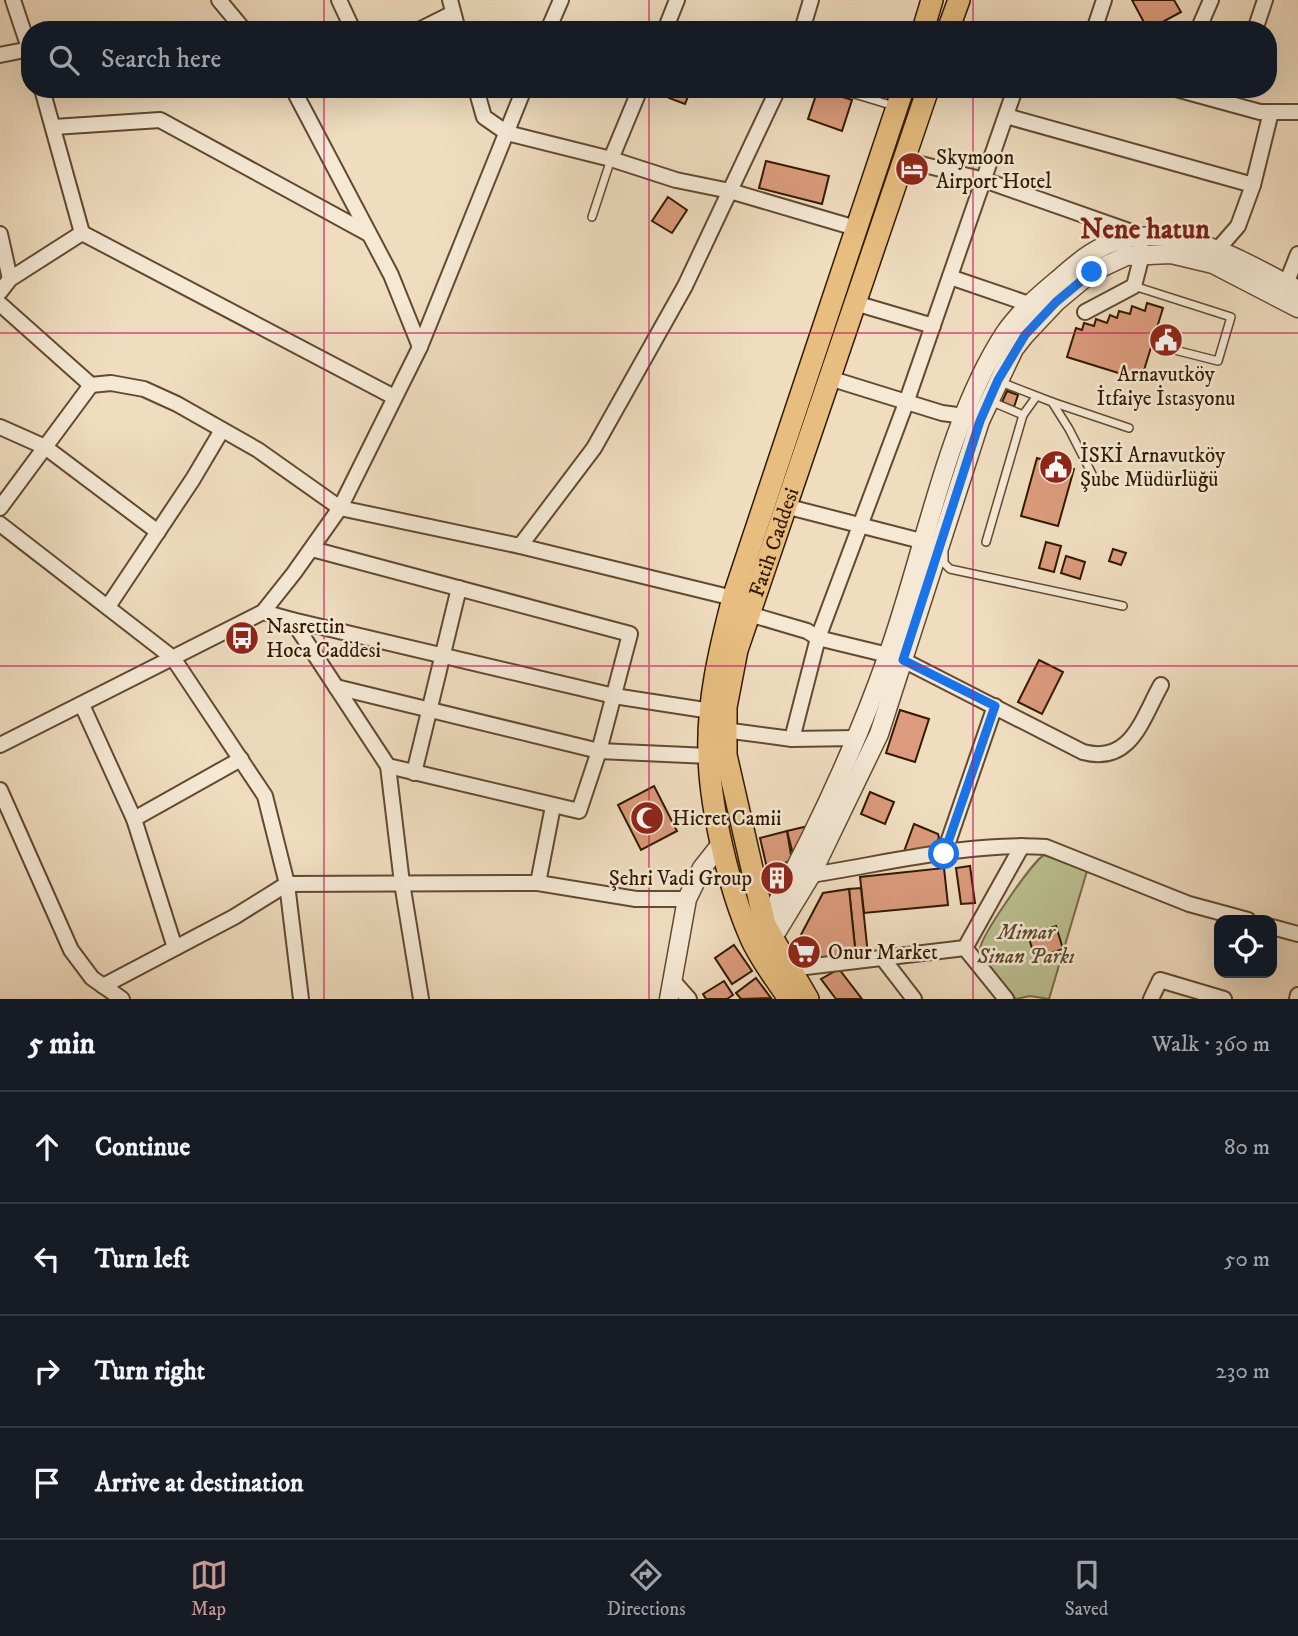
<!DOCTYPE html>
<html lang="en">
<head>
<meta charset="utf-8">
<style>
  body { margin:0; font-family:"IM FELL DW Pica",serif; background:#242831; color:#f1f3f6 }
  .controls { position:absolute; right:21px; bottom:21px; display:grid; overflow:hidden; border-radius:14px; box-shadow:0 7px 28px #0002 }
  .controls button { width:63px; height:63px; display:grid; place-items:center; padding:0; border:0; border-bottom:2px solid #363941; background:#171b24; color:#f1f3f6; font:35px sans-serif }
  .stop { position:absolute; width:21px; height:21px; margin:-16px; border:5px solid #1a73e8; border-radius:50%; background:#fff }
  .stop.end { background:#1a73e8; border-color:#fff; box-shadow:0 2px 7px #0008 }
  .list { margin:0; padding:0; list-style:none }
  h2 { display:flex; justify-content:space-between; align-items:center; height:91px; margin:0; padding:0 28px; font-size:30px }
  h2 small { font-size:23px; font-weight:400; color:#9ea1a6 }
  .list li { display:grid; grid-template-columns:46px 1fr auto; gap:21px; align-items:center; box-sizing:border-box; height:112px; padding:0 28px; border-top:2px solid #363941 }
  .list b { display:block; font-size:26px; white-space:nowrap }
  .list em { font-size:23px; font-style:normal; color:#9ea1a6 }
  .icon { flex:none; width:38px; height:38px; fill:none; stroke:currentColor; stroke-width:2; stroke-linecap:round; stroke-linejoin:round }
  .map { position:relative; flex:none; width:1298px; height:999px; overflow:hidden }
  .search { position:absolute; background:#171b24; box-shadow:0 7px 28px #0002; left:21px; right:21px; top:21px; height:77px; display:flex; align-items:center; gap:18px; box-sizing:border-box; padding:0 24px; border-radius:28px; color:#9ea1a6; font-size:26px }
  .sheet { height:539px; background:#171b24 }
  nav { display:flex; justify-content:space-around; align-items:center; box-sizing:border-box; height:98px; border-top:2px solid #363941; background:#171b24; font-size:19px; color:#9ea1a6 }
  nav a { display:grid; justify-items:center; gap:4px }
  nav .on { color:#c59692 }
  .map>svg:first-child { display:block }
  .green { fill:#bbc091; stroke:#776c48; stroke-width:2 }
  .building { fill:#db9b7c; stroke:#331900; stroke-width:2 }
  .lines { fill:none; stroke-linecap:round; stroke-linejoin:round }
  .service-casing { stroke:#624a30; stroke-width:10 }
  .minor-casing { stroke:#624a30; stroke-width:18 }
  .tertiary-casing { stroke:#624a30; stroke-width:21 }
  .primary-casing { stroke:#331900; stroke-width:24 }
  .service { stroke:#f5e9d6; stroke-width:7 }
  .minor { stroke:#f5e9d6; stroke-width:14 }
  .tertiary { stroke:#f5e9d6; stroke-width:18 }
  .primary { stroke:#e8be80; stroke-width:21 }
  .route { stroke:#1a73e8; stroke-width:9 }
  .grid { fill:none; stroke:#c2185b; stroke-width:2; stroke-opacity:0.55 }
  .labels { text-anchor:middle; stroke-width:5; stroke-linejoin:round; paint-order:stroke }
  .poi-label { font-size:21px; fill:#331900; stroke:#f5e9d6; text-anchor:start }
  .street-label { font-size:21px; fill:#331900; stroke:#f5e9d6 }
  .park-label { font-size:21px; font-style:italic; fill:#5c4b2c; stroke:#f5e9d6 }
  .district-label { font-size:28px; font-weight:bold; fill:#7a1f14; stroke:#f5e9d6 }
</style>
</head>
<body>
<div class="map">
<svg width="1298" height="999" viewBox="0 0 1298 999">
  <rect width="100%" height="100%" fill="#f0ddc0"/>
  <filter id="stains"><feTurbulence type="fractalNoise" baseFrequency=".00286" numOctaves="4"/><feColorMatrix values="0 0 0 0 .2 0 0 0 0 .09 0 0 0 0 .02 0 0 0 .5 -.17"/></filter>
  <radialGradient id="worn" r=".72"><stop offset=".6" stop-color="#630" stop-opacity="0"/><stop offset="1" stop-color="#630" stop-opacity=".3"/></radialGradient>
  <path class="green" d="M1044,855L1087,871L1049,999L1030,996L1016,999C1008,989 981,961 980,950C979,938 1033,861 1044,855Z"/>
  <g class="building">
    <polygon points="1132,0 1174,0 1181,12 1148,30"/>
    <polygon points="672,89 691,89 685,104 669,98"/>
    <polygon points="818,89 852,100 842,131 808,119"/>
    <polygon points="766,161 829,176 822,204 759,188"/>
    <polygon points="668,197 687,210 672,233 652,221"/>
    <polygon points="1147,303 1163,308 1141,380 1067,357 1076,328 1082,330 1084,323 1094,326 1096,319 1107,323 1110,315 1117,318 1119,311 1130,314 1132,306 1145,311"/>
    <polygon points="1007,391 1018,395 1014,407 1002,402"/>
    <polygon points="1054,453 1067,457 1064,466 1051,462"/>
    <polygon points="1037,458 1074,469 1058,526 1021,516"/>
    <polygon points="1046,542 1061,546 1054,572 1039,568"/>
    <polygon points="1113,549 1126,553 1121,565 1109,561"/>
    <polygon points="1066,556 1085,562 1080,579 1061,573"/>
    <polygon points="1039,660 1063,672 1042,714 1018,702"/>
    <polygon points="900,710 929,719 915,762 886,753"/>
    <polygon points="654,786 677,831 641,850 618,805"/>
    <polygon points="870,792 894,802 885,824 861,814"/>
    <polygon points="914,824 938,834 939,838 934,848 902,857"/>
    <polygon points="808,826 794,858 787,831"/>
    <polygon points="787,831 792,861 767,868 760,838"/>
    <polygon points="792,861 779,889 773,890 767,868"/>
    <polygon points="970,866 975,903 961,904 956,868"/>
    <polygon points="944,868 948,905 864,913 860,877"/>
    <polygon points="861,888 868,955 856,957 849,889"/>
    <polygon points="849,889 856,957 804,963 794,948 823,893"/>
    <polygon points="1056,926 1063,949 1035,958 1028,935"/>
    <polygon points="734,945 752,971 732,984 715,958"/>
    <polygon points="839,969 862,999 836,999 821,979"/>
    <polygon points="756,978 771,998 741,999 736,993"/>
    <polygon points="724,981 733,995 727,999 706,999 703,994"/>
  </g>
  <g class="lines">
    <g class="service-casing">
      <g id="service">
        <polyline points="838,89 894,106"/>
        <polyline points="592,217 611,159"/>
        <polyline points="1134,286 1231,317 1218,361 1159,346"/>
        <polyline points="998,381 1052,402 1069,429 1092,474"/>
        <polyline points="1052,402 1129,428"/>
        <polyline points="1023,415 1036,397"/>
        <polyline points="986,542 1023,415 990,401"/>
        <polyline points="944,554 944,563 950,569 1123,606"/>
      </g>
    </g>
    <g class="minor-casing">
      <g id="minor">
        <polyline points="13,0 30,51"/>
        <polyline points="219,0 244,30"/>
        <polyline points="339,0 353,30"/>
        <polyline points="450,0 458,30"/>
        <polyline points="419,30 453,13"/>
        <polyline points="548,30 561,0"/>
        <polyline points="665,30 677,0"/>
        <polyline points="802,30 811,0"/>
        <polyline points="1094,30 1104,0"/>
        <polyline points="1198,30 1211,0"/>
        <polyline points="1255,30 1265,0"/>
        <polyline points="0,55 30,49"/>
        <polyline points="42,89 82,233"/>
        <polyline points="293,89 391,275 420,347"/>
        <polyline points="476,89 484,117 507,133 611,159 676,180 730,191 859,229"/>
        <polyline points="1176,89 1260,112 1298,112"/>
        <polyline points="1006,116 1253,185"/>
        <polyline points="54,127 160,120 369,234"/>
        <polyline points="611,159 640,89"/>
        <polyline points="905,160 984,180 1129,231 1139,238 1142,255 1134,286 1085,312"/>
        <polyline points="0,234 10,279"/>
        <polyline points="1218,249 1238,226 1253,185 1271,112"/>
        <polyline points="950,277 1029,304"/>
        <polyline points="1286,284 1298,254"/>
        <polyline points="0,292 10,279 82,233 394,397"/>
        <polyline points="855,303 933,326"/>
        <polyline points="0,304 91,385 111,383 144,389 177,404 258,450 340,508 520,546 733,598"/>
        <polyline points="829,378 942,413 964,416"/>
        <polyline points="0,427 45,447 158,532"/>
        <polyline points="785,506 933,544"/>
        <polyline points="0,508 91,385"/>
        <polyline points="0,524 173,658 265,796 287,884 301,999"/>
        <polyline points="520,546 594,448 685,286 778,89"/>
        <polyline points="312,549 630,634 599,751 579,811 388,766"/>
        <polyline points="109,605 193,479 222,430"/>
        <polyline points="263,612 292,620 388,766 402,883 421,999"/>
        <polyline points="749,614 807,631 818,638 888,655"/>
        <polyline points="292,620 614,696 711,711"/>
        <path d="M903,660L1083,752C1131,765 1142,719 1161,685"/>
        <polyline points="336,687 599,751 709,756"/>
        <polyline points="82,705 134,819 175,948"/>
        <polyline points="724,730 792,739 856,738"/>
        <polyline points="792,739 818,638 906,403 1015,89"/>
        <polyline points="0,745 263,612 294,573 340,508 420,347 524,89"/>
        <polyline points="414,773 459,588"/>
        <polyline points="0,790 71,950 92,978 122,999"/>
        <polyline points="134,819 241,759"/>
        <polyline points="944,854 995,706"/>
        <path d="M811,875C888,863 969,842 1046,847L1189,904L1248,920"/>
        <polyline points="538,883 553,806"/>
        <polyline points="1272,927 1298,934"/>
        <polyline points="965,948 1022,846"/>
        <polyline points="884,960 914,999"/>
        <polyline points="789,969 965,948 1006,999"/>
        <polyline points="673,981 689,999"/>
        <polyline points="103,986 234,917 287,884 538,883 636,899 687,899"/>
        <polyline points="1151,999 1160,980 1224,999"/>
        <polyline points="1297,999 1298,995"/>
      </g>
    </g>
    <g class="tertiary-casing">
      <g id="tertiary">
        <path d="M759,930L765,925C813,838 855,749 888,655C924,554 947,422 1005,333C1020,311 1041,294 1061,277C1079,261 1100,244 1124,239C1188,226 1244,262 1298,290"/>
        <polyline points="766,949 811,875 879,734 980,421 1014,349 1025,335 1056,302 1092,272 1126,256 1171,254 1213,264 1298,308"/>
        <polyline points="669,999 687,899 702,868 721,844"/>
      </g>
    </g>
    <g class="primary-casing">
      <g id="primary">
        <polyline points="923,30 932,0"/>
        <polyline points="948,30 959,0"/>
        <path d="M789,999C776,979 759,958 750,936C729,888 710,807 709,755C707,702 720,648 733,598L903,89"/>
        <path id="s1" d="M808,999L765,925L726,755V707L737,650L928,89"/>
      </g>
    </g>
    <use href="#service" class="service"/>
    <use href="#minor" class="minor"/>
    <use href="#tertiary" class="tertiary"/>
    <use href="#primary" class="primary"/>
  </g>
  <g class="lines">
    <polyline class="route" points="944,854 995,706 903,660 980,421 998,380 1025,335 1056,302 1092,272"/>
  </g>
  <path class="grid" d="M324,0V30M649,0V30M973,0V30M324,89V999M649,89V999M973,89V999M0,333H1298M0,666H1298"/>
  <defs>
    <g id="hotel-disc" transform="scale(1.75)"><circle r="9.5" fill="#8f2418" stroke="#f5e9d6"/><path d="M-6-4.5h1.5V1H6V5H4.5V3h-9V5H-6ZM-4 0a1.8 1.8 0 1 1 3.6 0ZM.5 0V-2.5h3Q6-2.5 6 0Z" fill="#fff"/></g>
    <g id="civic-disc" transform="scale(1.75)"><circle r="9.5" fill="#8f2418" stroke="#f5e9d6"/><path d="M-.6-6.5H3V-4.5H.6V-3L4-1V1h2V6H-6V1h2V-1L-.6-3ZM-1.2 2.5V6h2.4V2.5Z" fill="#fff"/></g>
    <g id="bus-disc" transform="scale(1.75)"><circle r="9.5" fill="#8f2418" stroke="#f5e9d6"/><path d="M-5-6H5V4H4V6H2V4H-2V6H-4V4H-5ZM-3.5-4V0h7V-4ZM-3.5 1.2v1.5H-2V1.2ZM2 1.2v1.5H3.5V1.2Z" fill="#fff"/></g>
    <g id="mosque-disc" transform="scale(1.75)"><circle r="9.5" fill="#8f2418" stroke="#f5e9d6"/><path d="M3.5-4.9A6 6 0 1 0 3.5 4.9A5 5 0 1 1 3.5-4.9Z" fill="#fff"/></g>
    <g id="building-disc" transform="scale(1.75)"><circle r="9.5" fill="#8f2418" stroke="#f5e9d6"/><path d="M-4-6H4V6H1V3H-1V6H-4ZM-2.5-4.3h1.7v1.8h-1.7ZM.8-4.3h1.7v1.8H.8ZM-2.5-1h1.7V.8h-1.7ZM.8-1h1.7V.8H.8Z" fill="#fff"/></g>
    <g id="supermarket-disc" transform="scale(1.75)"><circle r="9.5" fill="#8f2418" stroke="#f5e9d6"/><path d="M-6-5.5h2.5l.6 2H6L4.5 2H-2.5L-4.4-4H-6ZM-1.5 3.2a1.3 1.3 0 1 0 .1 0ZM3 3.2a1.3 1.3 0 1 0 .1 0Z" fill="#fff"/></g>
  </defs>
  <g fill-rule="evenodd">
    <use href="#hotel-disc" x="912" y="169"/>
    <use href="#civic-disc" x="1166" y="340"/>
    <use href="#civic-disc" x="1056" y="467"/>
    <use href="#bus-disc" x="242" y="638"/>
    <use href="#mosque-disc" x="647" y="818"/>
    <use href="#building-disc" x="777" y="878"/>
    <use href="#supermarket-disc" x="804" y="952"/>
  </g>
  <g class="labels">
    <g class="poi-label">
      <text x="936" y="164">Skymoon<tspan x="936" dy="24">Airport Hotel</tspan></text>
      <text x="1166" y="381" text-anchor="middle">Arnavutköy<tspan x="1166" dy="24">İtfaiye İstasyonu</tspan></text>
      <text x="1080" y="462">İSKİ Arnavutköy<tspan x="1080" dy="24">Şube Müdürlüğü</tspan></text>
      <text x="266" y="633">Nasrettin<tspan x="266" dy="24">Hoca Caddesi</tspan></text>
      <text x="672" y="825">Hicret Camii</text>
      <text x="752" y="885" text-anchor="end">Şehri Vadi Group</text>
      <text x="828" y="959">Onur Market</text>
    </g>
    <g class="street-label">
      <text dy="7" stroke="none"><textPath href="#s1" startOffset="480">Fatih Caddesi</textPath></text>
    </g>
    <g class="park-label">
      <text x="1026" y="939">Mimar<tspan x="1026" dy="24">Sinan Parkı</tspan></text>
    </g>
    <g class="district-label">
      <text x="1145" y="238">Nene hatun</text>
    </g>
  </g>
  <rect width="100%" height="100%" filter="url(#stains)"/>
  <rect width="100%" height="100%" fill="url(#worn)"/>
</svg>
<div class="controls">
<button><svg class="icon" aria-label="locate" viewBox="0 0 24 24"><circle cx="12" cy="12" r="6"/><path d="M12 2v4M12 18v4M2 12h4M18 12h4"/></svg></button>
</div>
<div class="stop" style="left:944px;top:854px"></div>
<div class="stop end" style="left:1092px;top:272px"></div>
<div class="search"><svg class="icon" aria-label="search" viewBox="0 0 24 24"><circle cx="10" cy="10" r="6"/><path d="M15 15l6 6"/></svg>Search here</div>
</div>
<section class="sheet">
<h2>5 min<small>Walk · 360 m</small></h2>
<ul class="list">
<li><svg class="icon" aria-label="ahead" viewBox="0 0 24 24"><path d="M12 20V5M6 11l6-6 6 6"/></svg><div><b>Continue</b></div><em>80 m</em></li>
<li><svg class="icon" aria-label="left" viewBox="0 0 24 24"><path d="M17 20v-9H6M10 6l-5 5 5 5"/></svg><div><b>Turn left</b></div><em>50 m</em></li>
<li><svg class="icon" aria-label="right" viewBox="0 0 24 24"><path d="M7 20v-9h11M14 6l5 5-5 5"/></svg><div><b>Turn right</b></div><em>230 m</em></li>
<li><svg class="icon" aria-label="arrive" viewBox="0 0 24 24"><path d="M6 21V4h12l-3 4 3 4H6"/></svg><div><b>Arrive at destination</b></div></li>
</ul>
</section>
<nav>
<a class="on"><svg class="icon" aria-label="map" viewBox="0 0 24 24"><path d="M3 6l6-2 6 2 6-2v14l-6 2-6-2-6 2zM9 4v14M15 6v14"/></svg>Map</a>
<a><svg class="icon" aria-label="directions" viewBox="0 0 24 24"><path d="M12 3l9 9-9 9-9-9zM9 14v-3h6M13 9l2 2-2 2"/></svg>Directions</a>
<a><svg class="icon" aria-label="saved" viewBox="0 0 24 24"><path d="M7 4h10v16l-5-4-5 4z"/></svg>Saved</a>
</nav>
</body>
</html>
